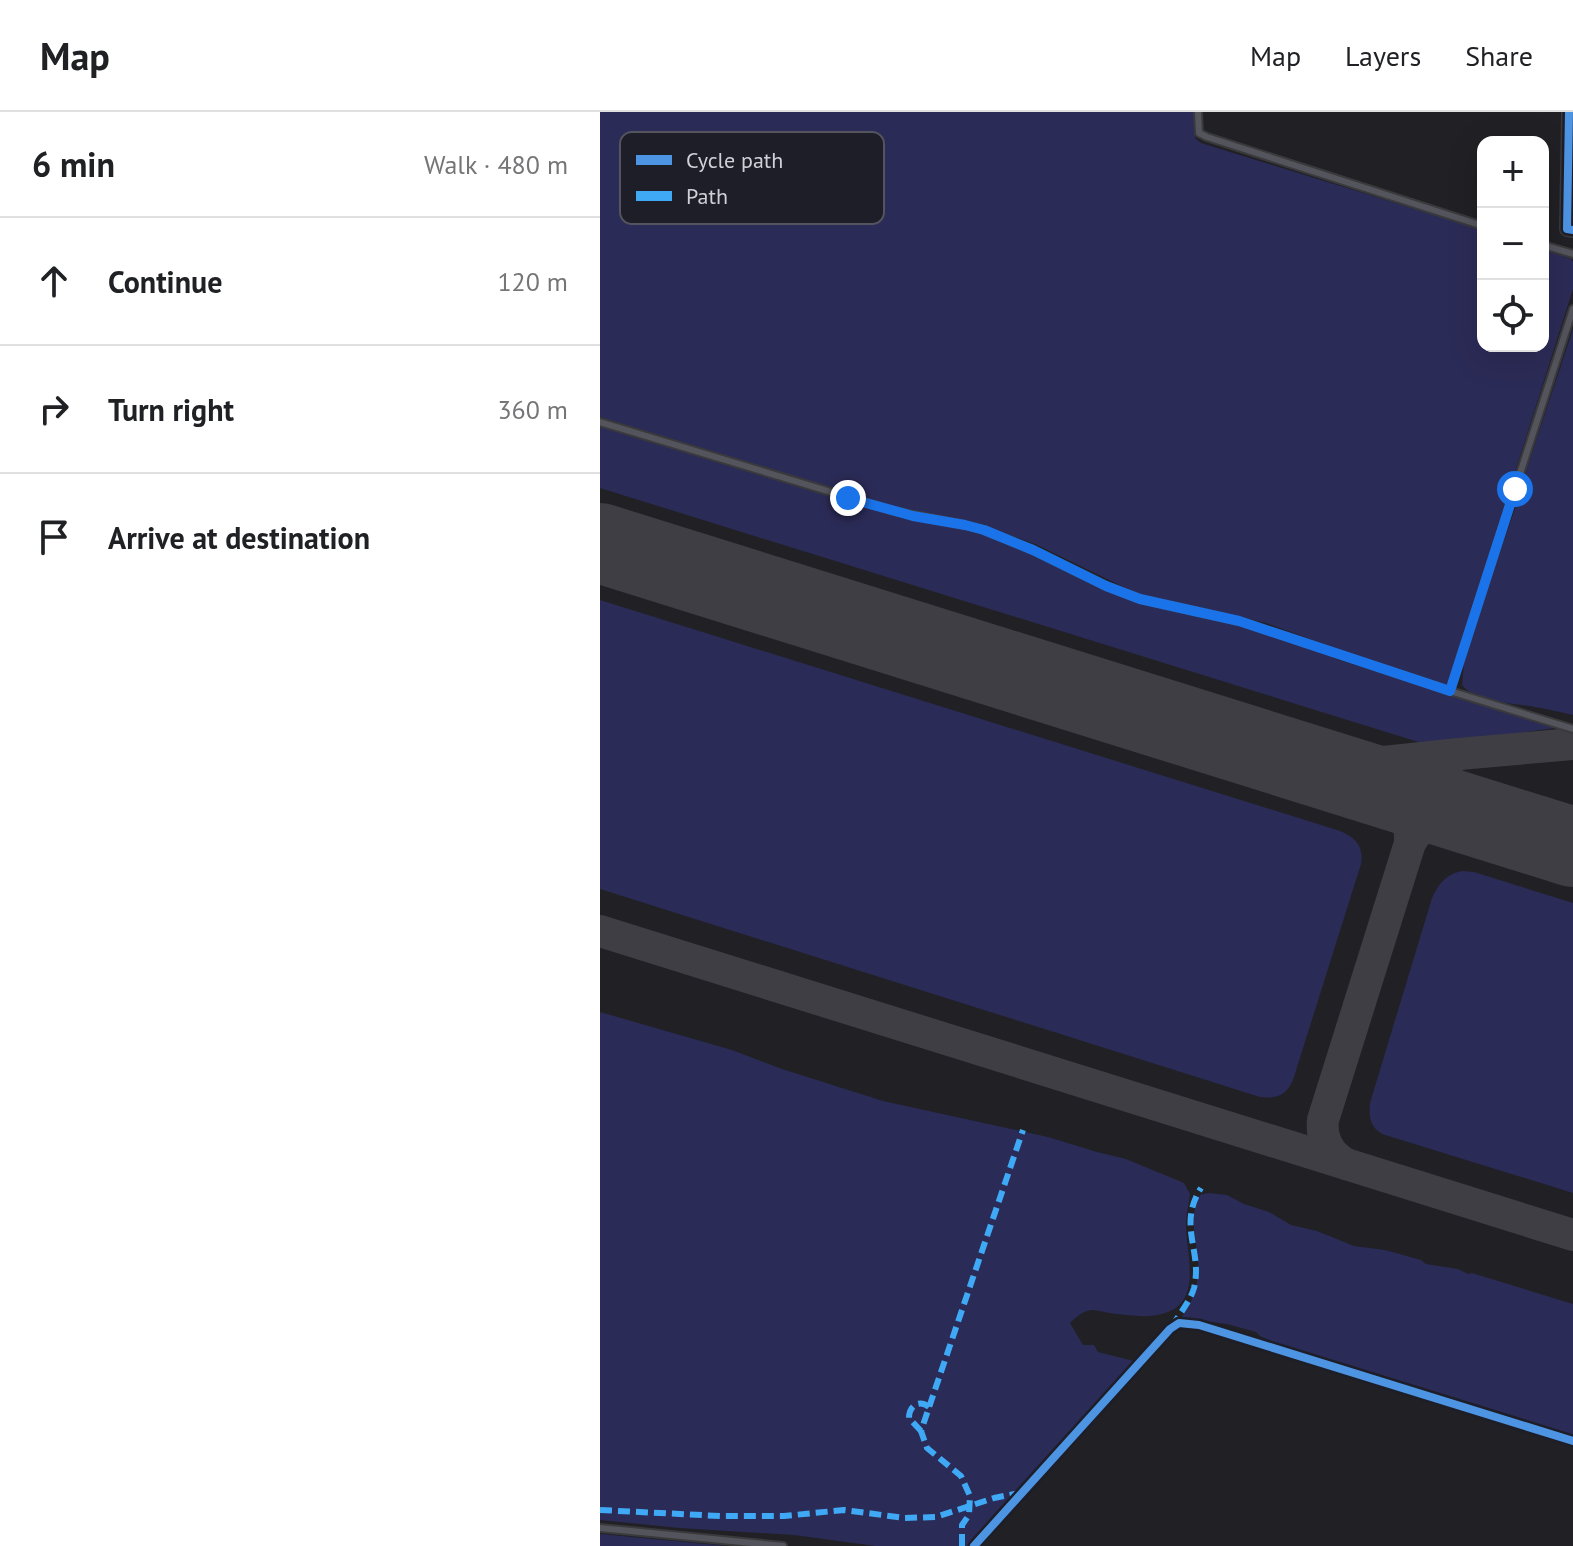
<!DOCTYPE html>
<html lang="en">
<head>
<meta charset="utf-8">
<style>
  body { margin:0; font-family:"PT Sans",sans-serif; background:#f6f6f6; color:#202124 }
  .controls { position:absolute; right:24px; top:24px; display:grid; overflow:hidden; border-radius:16px; box-shadow:0 8px 32px #0002 }
  .controls button { width:72px; height:72px; display:grid; place-items:center; padding:0; border:0; border-bottom:2px solid #e0e0e0; background:#fff; color:#202124; font:40px sans-serif }
  .stop { position:absolute; width:24px; height:24px; margin:-18px; border:6px solid #1a73e8; border-radius:50%; background:#fff }
  .stop.end { background:#1a73e8; border-color:#fff; box-shadow:0 2px 8px #0008 }
  .list { margin:0; padding:0; list-style:none }
  h2 { display:flex; justify-content:space-between; align-items:center; height:104px; margin:0; padding:0 32px; font-size:34px }
  h2 small { font-size:26px; font-weight:400; color:#757577 }
  .list li { display:grid; grid-template-columns:52px 1fr auto; gap:24px; align-items:center; box-sizing:border-box; height:128px; padding:0 32px; border-top:2px solid #e0e0e0 }
  .list b { display:block; font-size:30px; white-space:nowrap }
  .list em { font-size:26px; font-style:normal; color:#757577 }
  .icon { flex:none; width:44px; height:44px; fill:none; stroke:currentColor; stroke-width:2; stroke-linecap:round; stroke-linejoin:round }
  .map { position:relative; flex:none; width:973px; height:1434px; overflow:hidden }
  header { display:flex; align-items:center; gap:48px; box-sizing:border-box; height:112px; padding:0 40px; background:#fff; border-bottom:2px solid #e0e0e0 }
  header strong { font-size:38px }
  nav { display:flex; gap:44px; margin-inline-start:auto; font-size:28px }
  main { display:flex }
  aside { flex:1; background:#fff }
  .map>svg:first-child { display:block }
  .green { fill:#2b2b57 }
  .lines { fill:none; stroke-linecap:round; stroke-linejoin:round }
  .taxiway { stroke:#3e3e44; stroke-width:32 }
  .runway { stroke:#3e3e44; stroke-width:80 }
  .lane-casing { stroke:#3a3a3d; stroke-width:10 }
  .street-casing { stroke:#3a3a3d; stroke-width:16 }
  .lane { stroke:#54545d; stroke-width:6 }
  .street { stroke:#54545d; stroke-width:12 }
  .quiet { stroke:#3fa9f5; stroke-width:6; stroke-dasharray:12 6; stroke-linecap:butt }
  .cycleway-casing { stroke:#1d1e28; stroke-width:13 }
  .cycleway { stroke:#4d94e3; stroke-width:8 }
  .route { stroke:#1a73e8; stroke-width:10 }
  .key { fill:#1d1e28; stroke:#53545d; stroke-width:2 }
  .key-label { font-size:22px; fill:#d0d1d8 }
</style>
</head>
<body>
<header>
<strong>Map</strong>
<nav><a>Map</a><a>Layers</a><a>Share</a></nav>
</header>
<main>
<aside>
<h2>6 min<small>Walk · 480 m</small></h2>
<ul class="list">
<li><svg class="icon" aria-label="ahead" viewBox="0 0 24 24"><path d="M12 20V5M6 11l6-6 6 6"/></svg><div><b>Continue</b></div><em>120 m</em></li>
<li><svg class="icon" aria-label="right" viewBox="0 0 24 24"><path d="M7 20v-9h11M14 6l5 5-5 5"/></svg><div><b>Turn right</b></div><em>360 m</em></li>
<li><svg class="icon" aria-label="arrive" viewBox="0 0 24 24"><path d="M6 21V4h12l-3 4 3 4H6"/></svg><div><b>Arrive at destination</b></div></li>
</ul>
</aside>
<div class="map">
<svg width="973" height="1434" viewBox="0 0 973 1434">
  <rect width="100%" height="100%" fill="#202025"/>
  <g class="green">
    <polygon points="0,0 595,0 595,26 601,31 883,118 883,234 943,234 943,137 971,147 973,150 973,177 894,426 850,570 843,574 835,572 666,511 538,482 435,432 398,419 259,386 0,305"/>
    <path d="M973,217V603C960,600 948,597 935,595C914,591 876,591 862,573L864,551L870,526L926,365L925,362Z"/>
    <polygon points="0,314 301,406 383,421 426,438 502,476 540,490 664,519 740,548 955,616 828,633 0,376"/>
    <path d="M0,488L737,718C754,724 764,733 761,752L693,968C686,984 676,987 660,985L0,777Z"/>
    <path d="M863,759L874,760L973,791V1081L782,1022C769,1014 769,1004 770,991L832,786C838,772 847,761 863,759Z"/>
    <path d="M0,900L132,938L182,957L283,989L448,1025L497,1040L526,1047L584,1071L590,1082C589,1092 586,1103 586,1113C586,1141 603,1190 565,1201C548,1207 527,1203 509,1201C504,1200 496,1198 491,1198C483,1199 475,1206 470,1211L483,1233H494L498,1240L538,1250L369,1434H276L194,1423L80,1416L0,1408Z"/>
    <path d="M608,1081L627,1083L644,1092L669,1100L691,1113L717,1119L754,1134L785,1138L821,1148L826,1152L858,1157L868,1162L872,1161L973,1192V1324L671,1229L660,1224L656,1220L627,1212L581,1206C596,1186 601,1164 597,1139C594,1119 590,1103 600,1083Z"/>
    <polygon points="0,1422 127,1434 0,1434"/>
  </g>
  <g class="lines">
    <g class="taxiway">
      <polyline points="859,642 973,632"/>
      <path d="M698,649L755,653L859,642C826,661 838,686 866,701"/>
      <path d="M776,673C801,688 811,701 810,731"/>
      <polyline points="0,819 973,1123"/>
      <path d="M746,1052C729,1042 721,1028 723,1008L810,731C823,708 840,701 866,701"/>
    </g>
    <polyline class="runway" points="0,431 973,735"/>
    <g class="lane-casing">
      <g id="lane">
        <polyline points="598,0 599,21 607,25 883,114"/>
        <polyline points="943,133 973,142"/>
        <polyline points="0,310 294,399 365,413 384,418 433,438 506,474 540,487 639,509 850,579 973,617"/>
        <polyline points="850,579 973,197"/>
        <polyline points="0,1416 183,1434"/>
        <polyline points="374,1434 570,1217 579,1211 599,1213 973,1329"/>
      </g>
    </g>
    <g class="street-casing">
      <polyline id="street" points="969,0 967,117 973,118"/>
    </g>
    <use href="#lane" class="lane"/>
    <use href="#street" class="street"/>
    <g class="quiet">
      <path d="M572,1215C579,1202 590,1190 594,1176C603,1139 577,1114 601,1076"/>
      <path d="M321,1319L309,1306C309,1294 319,1287 329,1295"/>
      <polyline points="0,1398 120,1404 184,1404 244,1398 305,1406 336,1405 394,1386 419,1381"/>
      <polyline points="362,1434 362,1413 369,1403 370,1384 361,1364 327,1336 321,1319 423,1018"/>
    </g>
    <g class="cycleway-casing">
      <g id="cycleway">
        <polyline points="969,0 967,117 973,118"/>
        <polyline points="374,1434 570,1217 579,1211 599,1213 973,1329"/>
      </g>
    </g>
    <use href="#cycleway" class="cycleway"/>
  </g>
  <g class="lines">
    <polyline class="route" points="248,386 313,404 365,413 384,418 433,438 506,474 540,487 639,509 850,579 915,377"/>
  </g>
  <rect x="20" y="20" width="264" height="92" rx="12" class="key"/>
  <rect x="36" y="43" width="36" height="10" fill="#4d94e3"/>
  <rect x="36" y="79" width="36" height="10" fill="#3fa9f5"/>
  <g class="key-label">
    <text x="86" y="56">Cycle path</text>
    <text x="86" y="92">Path</text>
  </g>
</svg>
<div class="controls">
<button>+</button>
<button>−</button>
<button><svg class="icon" aria-label="locate" viewBox="0 0 24 24"><circle cx="12" cy="12" r="6"/><path d="M12 2v4M12 18v4M2 12h4M18 12h4"/></svg></button>
</div>
<div class="stop" style="left:915px;top:377px"></div>
<div class="stop end" style="left:248px;top:386px"></div>
</div>
</main>
</body>
</html>
